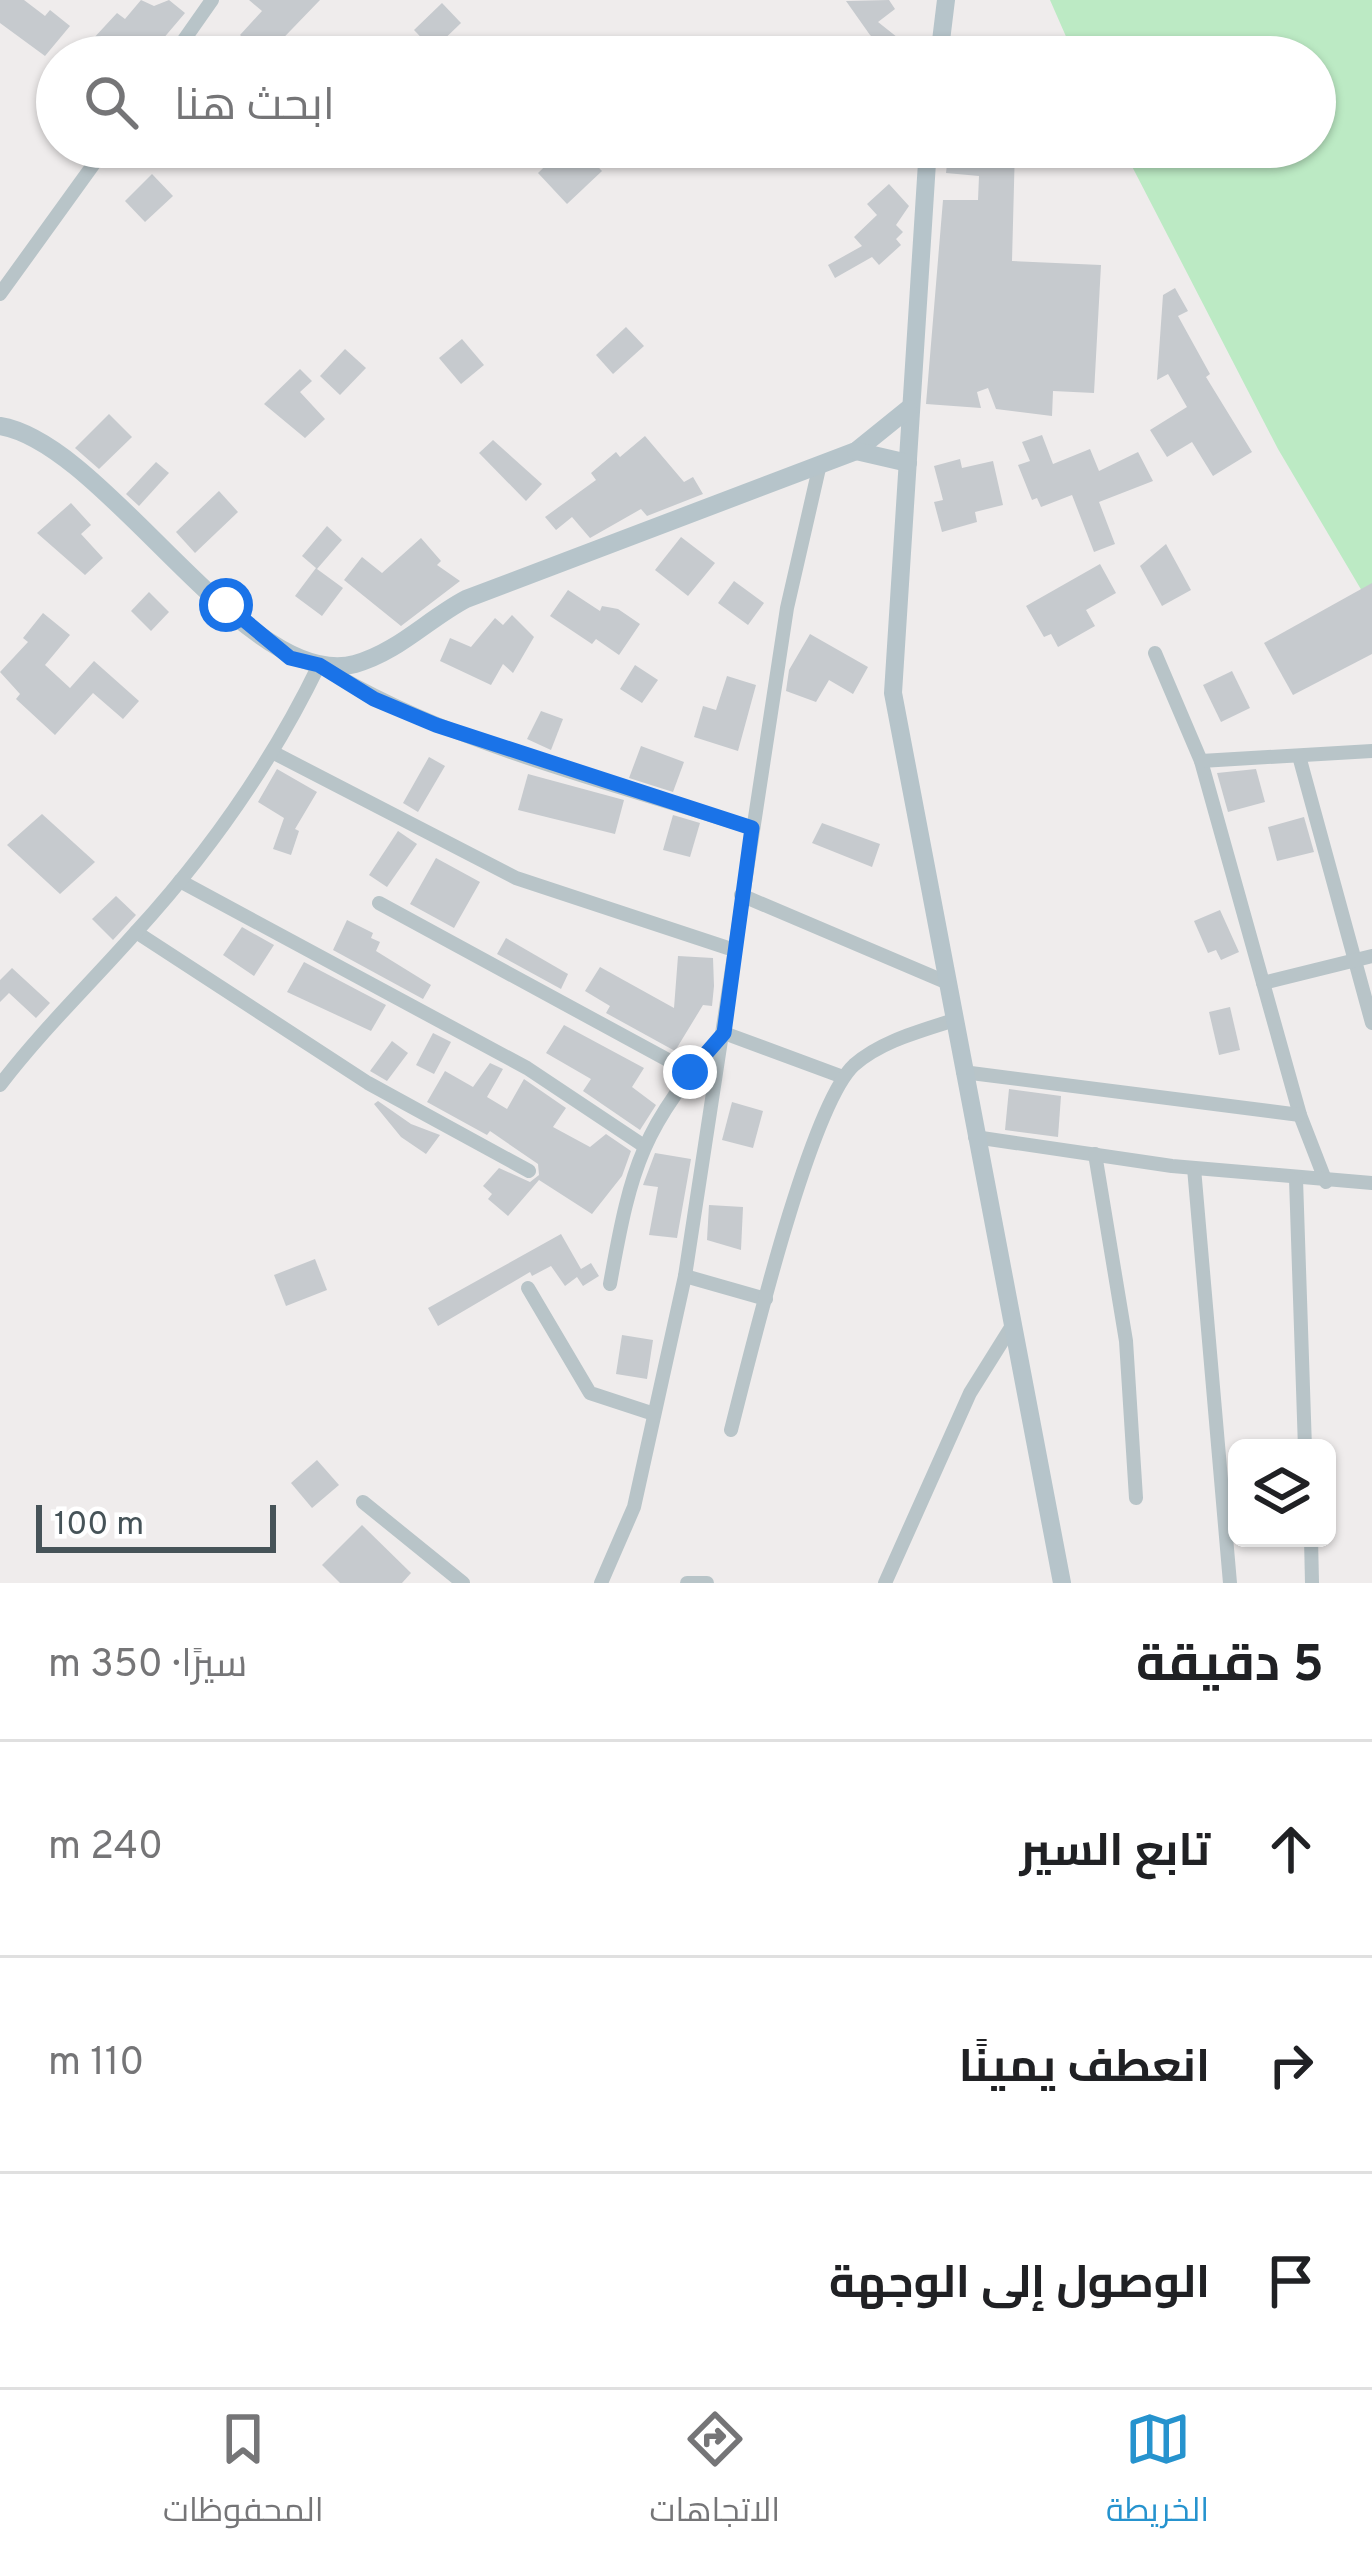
<!DOCTYPE html>
<html lang="ar">
<head>
<meta charset="utf-8">
<style>
  body { margin:0; font-family:Overpass,Cairo,sans-serif; background:#f6f6f6; color:#202124; direction:rtl }
  .controls { position:absolute; right:36px; bottom:36px; display:grid; overflow:hidden; border-radius:18px; box-shadow:0 3px 9px #0004 }
  .controls button { width:108px; height:108px; display:grid; place-items:center; padding:0; border:0; border-bottom:3px solid #e0e0e0; background:#fff; color:#202124; font:60px sans-serif }
  .scale { position:absolute; left:36px; bottom:30px; width:240px; box-sizing:border-box; padding-left:12px; border:6px solid #465358; border-top:0; font-size:33px; line-height:42px; white-space:nowrap; color:#465358; -webkit-text-stroke:9px #fff; paint-order:stroke }
  .stop { position:absolute; width:36px; height:36px; margin:-27px; border:9px solid #1a73e8; border-radius:50%; background:#fff }
  .stop.end { background:#1a73e8; border-color:#fff; box-shadow:0 3px 12px #0008 }
  .list { margin:0; padding:0; list-style:none }
  h2 { display:flex; justify-content:space-between; align-items:center; height:156px; margin:0; padding:0 48px; font-size:51px }
  h2 small { font-size:39px; font-weight:400; color:#757577 }
  .list li { display:grid; grid-template-columns:78px 1fr auto; gap:36px; align-items:center; box-sizing:border-box; height:216px; padding:0 48px; border-top:3px solid #e0e0e0 }
  .list b { display:block; font-size:45px; white-space:nowrap }
  .list em { font-size:39px; font-style:normal; color:#757577 }
  .icon { flex:none; width:66px; height:66px; fill:none; stroke:currentColor; stroke-width:2; stroke-linecap:round; stroke-linejoin:round }
  .map { position:relative; flex:none; width:1372px; height:1583px; overflow:hidden; direction:ltr }
  .search { position:absolute; background:#fff; box-shadow:0 3px 9px #0004; left:36px; right:36px; top:36px; height:132px; display:flex; align-items:center; gap:30px; box-sizing:border-box; padding:0 42px; border-radius:66px; color:#757577; font-size:45px }
  .sheet { height:804px; background:#fff }
  nav { display:flex; justify-content:space-around; align-items:center; box-sizing:border-box; height:168px; border-top:3px solid #e0e0e0; background:#fff; font-size:33px; color:#757577 }
  nav a { display:grid; justify-items:center; gap:6px }
  nav .on { color:#2693ce }
  .map>svg:first-child { display:block }
  .green { fill:#bceac4 }
  .building { fill:#c6cace }
  .lines { fill:none; stroke-linecap:round; stroke-linejoin:round }
  .street { stroke:#b8c4c8; stroke-width:14 }
  .secondary { stroke:#b6c4ca; stroke-width:18 }
  .route { stroke:#1a73e8; stroke-width:15 }
</style>
</head>
<body>
<div class="map">
<svg width="1372" height="1583" viewBox="0 0 1372 1583">
  <rect width="100%" height="100%" fill="#efecec"/>
  <polygon class="green" points="1050,0 1372,0 1372,608 1278,449 1122,147 1315,147 1315,57 1075,57"/>
  <g class="building">
    <polygon points="0,0 24,0 45,16 50,10 70,26 45,56 0,23"/>
    <polygon points="141,0 154,6 169,0 185,13 162,40 158,36 138,57 91,57 100,47 92,40 117,13 125,19"/>
    <polygon points="249,0 320,0 265,57 240,35 262,11"/>
    <polygon points="889,0 895,9 878,22 922,57 897,57 870,35 846,1"/>
    <polygon points="442,3 461,23 433,50 414,30"/>
    <polygon points="565,147 579,147 602,171 567,204 538,173"/>
    <polygon points="949,147 1015,147 1012,261 1101,265 1094,393 1053,391 1052,416 996,409 988,388 977,392 981,408 926,404 943,200 978,200 979,176 946,173"/>
    <polygon points="152,174 173,196 145,222 125,201"/>
    <polygon points="889,184 909,206 896,225 903,232 896,239 901,245 879,265 872,257 835,278 828,265 862,246 854,237 877,215 867,204"/>
    <polygon points="1175,288 1188,311 1178,316 1210,374 1206,377 1252,452 1213,476 1192,442 1167,457 1150,430 1187,407 1168,374 1157,380 1163,295"/>
    <polygon points="626,327 644,346 613,374 596,355"/>
    <polygon points="462,339 484,365 461,384 439,358"/>
    <polygon points="345,349 366,368 340,395 320,376"/>
    <polygon points="300,369 312,381 300,392 325,419 305,438 264,404"/>
    <polygon points="109,414 132,437 99,469 75,448"/>
    <polygon points="1042,435 1053,464 1090,449 1099,471 1138,452 1153,481 1099,502 1115,544 1094,552 1072,495 1041,507 1037,498 1032,500 1018,465 1030,461 1022,442"/>
    <polygon points="645,436 684,482 693,477 703,494 647,516 641,509 590,538 572,517 556,530 545,517 596,480 591,473 616,452 620,457"/>
    <polygon points="493,440 542,484 526,501 479,453"/>
    <polygon points="960,459 962,468 993,461 1003,505 975,512 977,522 942,532 934,502 943,500 934,466"/>
    <polygon points="156,462 169,473 139,506 126,494"/>
    <polygon points="219,491 238,512 195,553 176,532"/>
    <polygon points="71,503 91,525 81,534 103,558 85,575 37,533"/>
    <polygon points="327,526 342,540 317,569 343,588 322,616 295,596 316,568 302,556"/>
    <polygon points="681,537 715,563 688,596 655,570"/>
    <polygon points="421,538 441,561 437,565 460,581 401,626 344,580 362,557 382,573"/>
    <polygon points="1166,544 1191,590 1162,606 1140,566"/>
    <polygon points="1100,564 1116,593 1086,610 1095,626 1058,647 1051,634 1044,637 1026,606"/>
    <polygon points="734,581 764,603 748,625 718,603"/>
    <polygon points="1372,583 1372,654 1293,695 1264,643"/>
    <polygon points="568,590 600,611 602,606 618,609 640,624 619,655 596,639 592,644 550,616"/>
    <polygon points="149,592 169,612 151,631 131,611"/>
    <polygon points="43,613 70,635 45,665 70,688 94,661 139,701 123,719 93,693 55,735 16,699 20,694 0,672 28,642 23,638"/>
    <polygon points="512,615 534,637 513,673 503,664 491,685 440,661 450,638 471,647 495,618 503,625"/>
    <polygon points="810,634 868,667 853,694 829,680 816,702 786,691 789,670"/>
    <polygon points="635,665 658,680 642,703 620,689"/>
    <polygon points="1232,671 1250,708 1221,722 1203,685"/>
    <polygon points="727,676 756,685 738,751 694,737 703,706 716,710"/>
    <polygon points="541,711 563,719 551,750 527,739"/>
    <polygon points="641,746 684,762 673,792 629,778"/>
    <polygon points="429,757 445,766 418,812 403,803"/>
    <polygon points="277,769 317,792 295,829 299,831 291,855 273,849 284,818 258,802"/>
    <polygon points="1256,769 1265,802 1228,812 1217,773"/>
    <polygon points="528,774 624,800 615,834 518,810"/>
    <polygon points="42,814 95,862 60,894 7,845"/>
    <polygon points="673,815 700,823 690,857 663,850"/>
    <polygon points="1304,817 1314,852 1277,861 1268,827"/>
    <polygon points="822,823 880,844 872,867 812,843"/>
    <polygon points="398,831 417,844 387,887 369,875"/>
    <polygon points="436,858 480,882 454,928 410,904"/>
    <polygon points="116,896 136,915 113,940 92,919"/>
    <polygon points="1220,910 1239,952 1221,960 1216,950 1208,953 1194,921"/>
    <polygon points="347,920 373,933 371,938 380,942 376,951 431,985 423,999 333,950"/>
    <polygon points="242,927 274,945 254,976 223,955"/>
    <polygon points="506,938 568,974 561,989 497,954"/>
    <polygon points="678,956 713,958 714,986 712,1006 703,1005 675,1051 606,1013 610,1006 585,991 600,967 674,1008"/>
    <polygon points="304,962 386,1005 371,1031 287,992"/>
    <polygon points="12,968 50,1003 36,1018 9,993 0,1002 0,980"/>
    <polygon points="1230,1007 1240,1050 1219,1055 1209,1012"/>
    <polygon points="564,1025 644,1068 632,1087 656,1105 640,1130 583,1091 591,1079 546,1053"/>
    <polygon points="433,1033 451,1042 434,1074 416,1065"/>
    <polygon points="392,1041 408,1053 387,1081 370,1071"/>
    <polygon points="490,1063 503,1069 487,1097 507,1109 524,1079 566,1108 553,1127 590,1147 606,1134 631,1151 622,1176 592,1214 539,1180 508,1216 488,1199 492,1194 483,1186 499,1168 530,1182 539,1175 538,1164 490,1131 487,1135 427,1102 445,1071 473,1087"/>
    <polygon points="1009,1089 1061,1096 1058,1137 1005,1130"/>
    <polygon points="378,1101 411,1124 440,1135 426,1154 401,1137 374,1104"/>
    <polygon points="732,1102 763,1111 753,1148 722,1140"/>
    <polygon points="655,1153 691,1159 677,1238 649,1235 658,1187 643,1185"/>
    <polygon points="709,1205 743,1207 741,1250 707,1240"/>
    <polygon points="561,1234 581,1269 591,1263 599,1276 583,1286 577,1277 565,1286 551,1266 532,1276 530,1272 438,1326 428,1308"/>
    <polygon points="315,1259 327,1290 286,1306 274,1275"/>
    <polygon points="622,1335 653,1340 647,1379 616,1374"/>
    <polygon points="317,1460 339,1485 312,1508 291,1483"/>
    <polygon points="362,1525 411,1573 402,1583 340,1583 322,1565"/>
  </g>
  <g class="lines">
    <g class="street">
      <polyline points="172,57 212,0"/>
      <polyline points="0,294 106,147"/>
      <polyline points="1155,653 1201,761 1300,1115 1326,1182"/>
      <polyline points="276,754 516,878 734,950"/>
      <polyline points="1299,756 1372,1023"/>
      <polyline points="1201,761 1372,751"/>
      <polyline points="180,881 527,1068 641,1144"/>
      <polyline points="741,895 948,983"/>
      <polyline points="379,903 690,1072"/>
      <polyline points="136,932 368,1083 529,1171"/>
      <polyline points="1263,983 1372,956"/>
      <polyline points="963,1072 1300,1115"/>
      <path d="M0,1085C42,1030 90,984 136,932C210,851 271,764 319,665C450,745 607,781 752,828"/>
      <polyline points="975,1137 1172,1166 1372,1183"/>
      <polyline points="1095,1154 1126,1341 1136,1498"/>
      <polyline points="1194,1168 1230,1583"/>
      <polyline points="1296,1179 1305,1448"/>
      <polyline points="685,1276 766,1299"/>
      <path d="M610,1284C632,1161 642,1129 724,1033L843,1077"/>
      <polyline points="528,1288 590,1393 654,1414"/>
      <path d="M731,1430C749,1360 809,1107 854,1065C881,1041 921,1031 954,1020"/>
      <polyline points="363,1502 463,1583"/>
      <polyline points="1311,1538 1312,1583"/>
      <polyline points="601,1583 634,1507 685,1276 787,608 820,464"/>
      <polyline points="687,1583 707,1583"/>
      <polyline points="885,1583 970,1393 1010,1329"/>
    </g>
    <g class="secondary">
      <polyline points="939,57 946,0"/>
      <polyline points="928,147 893,693 1062,1583"/>
      <path d="M0,426C106,443 247,693 355,664C398,652 428,619 466,599L856,451L908,409"/>
      <polyline points="856,451 908,463"/>
    </g>
  </g>
  <g class="lines">
    <polyline class="route" points="226,605 290,658 319,665 374,699 436,725 752,828 724,1033 690,1072"/>
  </g>
</svg>
<div class="controls">
<button><svg class="icon" aria-label="layers" viewBox="0 0 24 24"><path d="M12 4l9 5-9 5-9-5zM3 14l9 5 9-5"/></svg></button>
</div>
<div class="scale">100 m</div>
<div class="stop" style="left:226px;top:605px"></div>
<div class="stop end" style="left:690px;top:1072px"></div>
<div class="search"><svg class="icon" aria-label="search" viewBox="0 0 24 24"><circle cx="10" cy="10" r="6"/><path d="M15 15l6 6"/></svg>ابحث هنا</div>
</div>
<section class="sheet">
<h2>5 دقيقة<small>سيرًا · 350 m</small></h2>
<ul class="list">
<li><svg class="icon" aria-label="ahead" viewBox="0 0 24 24"><path d="M12 20V5M6 11l6-6 6 6"/></svg><div><b>تابع السير</b></div><em>240 m</em></li>
<li><svg class="icon" aria-label="right" viewBox="0 0 24 24"><path d="M7 20v-9h11M14 6l5 5-5 5"/></svg><div><b>انعطف يمينًا</b></div><em>110 m</em></li>
<li><svg class="icon" aria-label="arrive" viewBox="0 0 24 24"><path d="M6 21V4h12l-3 4 3 4H6"/></svg><div><b>الوصول إلى الوجهة</b></div></li>
</ul>
</section>
<nav>
<a class="on"><svg class="icon" aria-label="map" viewBox="0 0 24 24"><path d="M3 6l6-2 6 2 6-2v14l-6 2-6-2-6 2zM9 4v14M15 6v14"/></svg>الخريطة</a>
<a><svg class="icon" aria-label="directions" viewBox="0 0 24 24"><path d="M12 3l9 9-9 9-9-9zM9 14v-3h6M13 9l2 2-2 2"/></svg>الاتجاهات</a>
<a><svg class="icon" aria-label="saved" viewBox="0 0 24 24"><path d="M7 4h10v16l-5-4-5 4z"/></svg>المحفوظات</a>
</nav>
</body>
</html>
